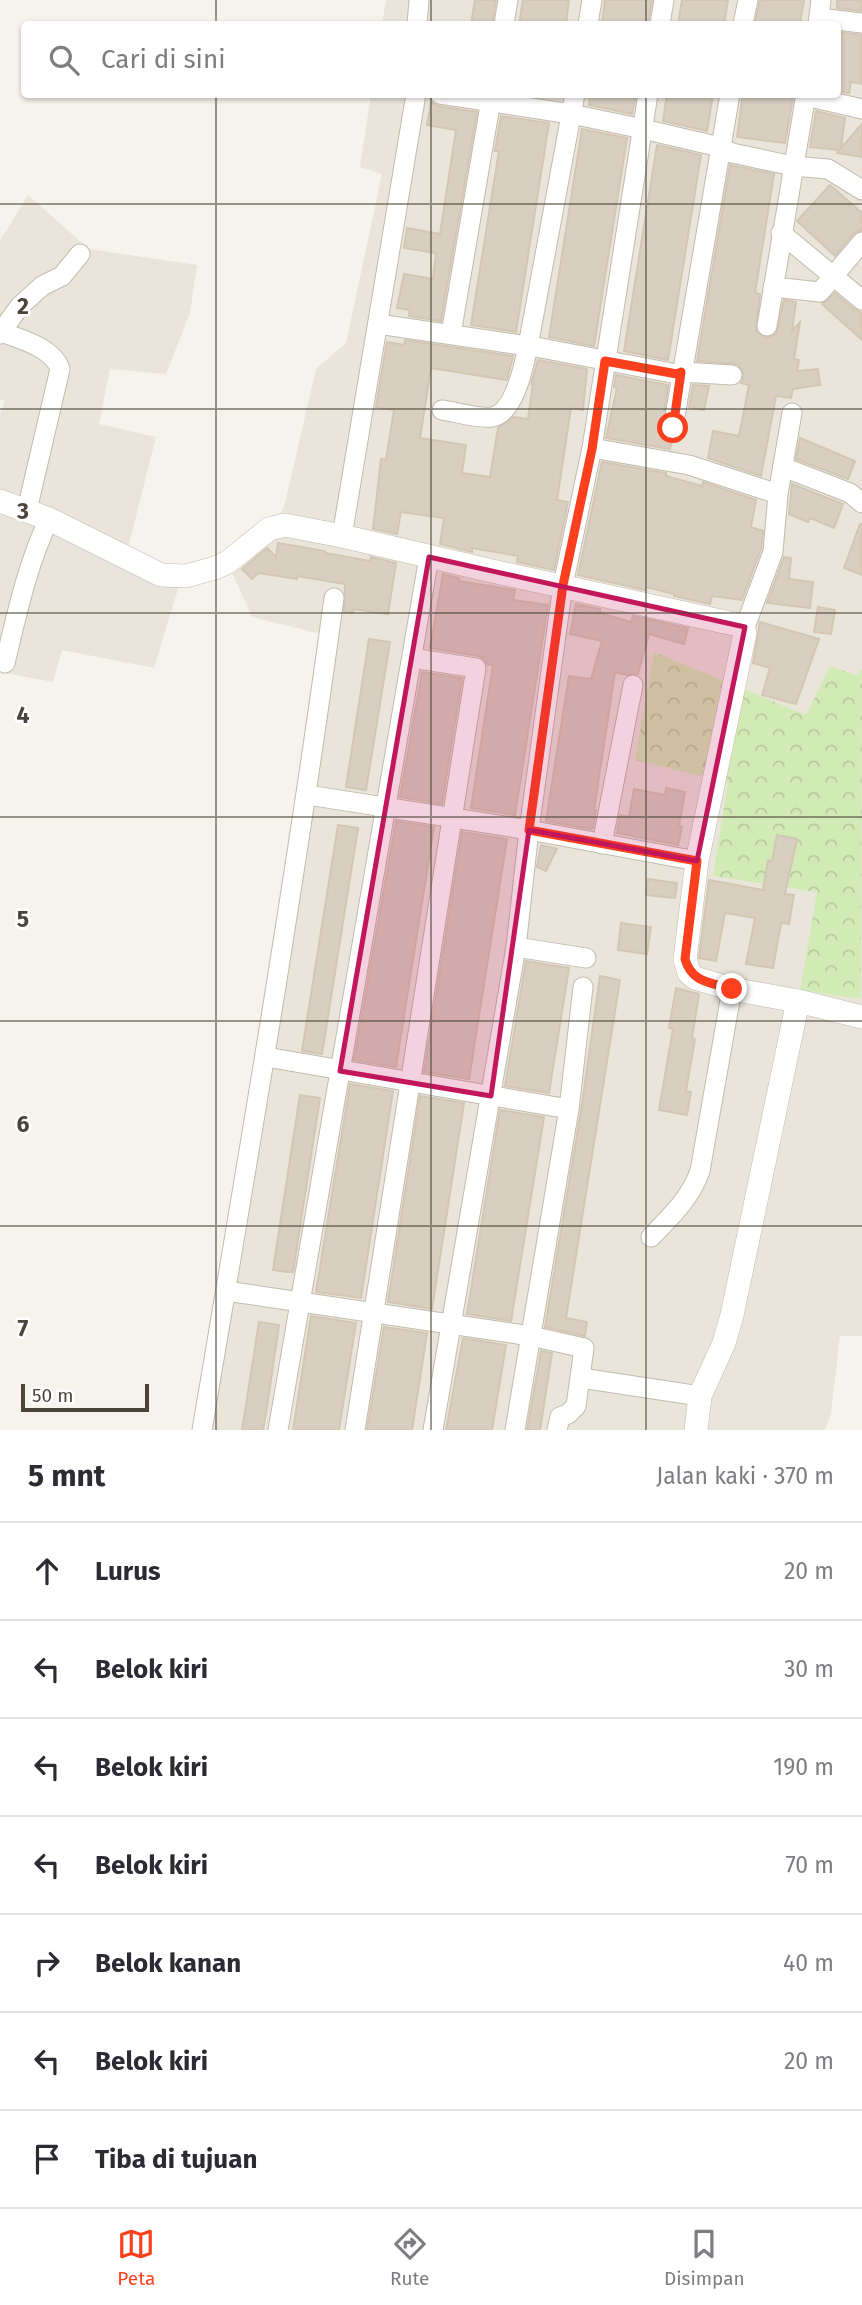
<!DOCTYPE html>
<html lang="id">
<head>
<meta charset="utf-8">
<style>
  body { margin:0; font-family:"Fira Sans",sans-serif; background:#f2f2f3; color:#2b2b33 }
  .scale { position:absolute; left:21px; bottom:18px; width:128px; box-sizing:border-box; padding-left:7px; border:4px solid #4b4439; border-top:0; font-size:19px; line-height:24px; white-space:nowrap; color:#4b4439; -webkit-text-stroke:5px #fff; paint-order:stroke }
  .stop { position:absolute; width:21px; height:21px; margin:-16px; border:5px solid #fc3f1d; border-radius:50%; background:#fff }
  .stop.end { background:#fc3f1d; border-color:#fff; box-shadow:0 2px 7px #0008 }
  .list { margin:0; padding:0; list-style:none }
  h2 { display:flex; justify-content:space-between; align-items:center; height:91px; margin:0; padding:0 28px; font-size:30px }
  h2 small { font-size:23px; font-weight:400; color:#7c7c81 }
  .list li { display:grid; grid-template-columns:46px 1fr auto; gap:21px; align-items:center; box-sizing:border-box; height:98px; padding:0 28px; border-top:2px solid #e1e1e2 }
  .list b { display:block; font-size:26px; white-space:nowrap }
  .list em { font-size:23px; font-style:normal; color:#7c7c81 }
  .icon { flex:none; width:38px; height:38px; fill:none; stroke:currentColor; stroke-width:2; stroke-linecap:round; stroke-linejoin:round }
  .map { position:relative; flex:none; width:862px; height:1430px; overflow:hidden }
  .search { position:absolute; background:#fff; box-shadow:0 2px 5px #0004; left:21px; right:21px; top:21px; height:77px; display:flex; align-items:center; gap:18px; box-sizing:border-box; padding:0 24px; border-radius:7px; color:#7c7c81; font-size:26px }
  .sheet { height:777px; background:#fff }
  nav { display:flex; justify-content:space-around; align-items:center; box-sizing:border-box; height:98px; border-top:2px solid #e1e1e2; background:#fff; font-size:19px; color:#7c7c81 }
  nav a { display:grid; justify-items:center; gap:4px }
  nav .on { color:#fc3f1d }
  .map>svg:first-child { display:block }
  .residential { fill:#eae5da }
  .forest { fill:url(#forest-crowns) }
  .building { fill:#d8cfc1; stroke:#d3c7b4; stroke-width:2 }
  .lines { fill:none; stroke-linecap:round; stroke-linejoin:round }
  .minor-casing { stroke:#c2bbae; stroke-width:21 }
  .tertiary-casing { stroke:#c2bbae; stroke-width:24 }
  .minor { stroke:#fff; stroke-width:19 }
  .tertiary { stroke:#fff; stroke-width:23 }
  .route { stroke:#fc3f1d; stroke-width:9 }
  .marked { fill:#c2185b; fill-opacity:0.2; stroke:#c2185b; stroke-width:5; stroke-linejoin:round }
  .grid { fill:none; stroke:#4b4439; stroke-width:2; stroke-opacity:0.55 }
  .grid-label { font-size:23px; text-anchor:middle; font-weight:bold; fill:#4b4439; stroke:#fff; stroke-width:5; stroke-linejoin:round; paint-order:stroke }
</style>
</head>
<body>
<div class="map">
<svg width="862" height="1430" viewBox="0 0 862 1430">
  <defs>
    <pattern id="forest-crowns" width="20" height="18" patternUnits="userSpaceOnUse" patternTransform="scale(1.75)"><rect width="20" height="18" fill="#d2eab5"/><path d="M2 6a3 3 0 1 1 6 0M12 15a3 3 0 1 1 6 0" fill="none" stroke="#b6ca9c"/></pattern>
  </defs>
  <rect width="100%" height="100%" fill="#f6f3ec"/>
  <g class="residential">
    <polygon points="386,0 862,0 862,1336 840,1336 831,1414 825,1430 201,1430 325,635 252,617 230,568 275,525 284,507 316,369 346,343 382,174 360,167 371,95 838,94 838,24 382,24"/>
    <polygon points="28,195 89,249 197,265 190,313 166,374 110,369 99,424 156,437 128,548 181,579 154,668 62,650 53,682 0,672 0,415 5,400 0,400 0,241"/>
  </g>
  <polygon class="forest" points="654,652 806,715 830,666 856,675 862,669 861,999 800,990 817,892 713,876 728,783 635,760"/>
  <g class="building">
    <polygon points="475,0 496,0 492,24 471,24"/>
    <polygon points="523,0 569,0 566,24 519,24"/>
    <polygon points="605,0 652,0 648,24 602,24"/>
    <polygon points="682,0 728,0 724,24 678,24"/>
    <polygon points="760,0 804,0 800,24 755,24"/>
    <polygon points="837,0 862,0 861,11 837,8"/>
    <polygon points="837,32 862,35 862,84 851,82 849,93 837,91 840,50 837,50"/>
    <polygon points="590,94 636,94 632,114 589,105"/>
    <polygon points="667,94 713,94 707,131 663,121"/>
    <polygon points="743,94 789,94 789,97 793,98 785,143 737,137"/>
    <polygon points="431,102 438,106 477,112 441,321 409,316 410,310 397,308 404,274 433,279 436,253 404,248 407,228 440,234 456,130 427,125"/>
    <polygon points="816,111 845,118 841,148 862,124 862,157 837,153 839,150 810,147"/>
    <polygon points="501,116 549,123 516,332 471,325 499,151 495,151"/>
    <polygon points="582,129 627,138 594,346 549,337"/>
    <polygon points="657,145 701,155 668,360 624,351"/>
    <polygon points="730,165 774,174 755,293 760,294 756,331 766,338 776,334 784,300 796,302 792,331 800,322 794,359 799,360 797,371 818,369 820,385 793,389 791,398 776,396 761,476 708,458 713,431 739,436 749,385 741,383 744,375 738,364 697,361"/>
    <polygon points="830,185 862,213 862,230 853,234 835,256 797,221"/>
    <polygon points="835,293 854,309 862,313 862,340 822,304"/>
    <polygon points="405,340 513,356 507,380 431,368 420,438 466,445 462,473 490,477 498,428 514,417 528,419 533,384 531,384 538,360 587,369 583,410 571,408 557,500 568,502 554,570 517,562 518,556 472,548 472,552 440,544 444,518 401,512 397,534 373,529 381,459 386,460 394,410 376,407 387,342 404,345"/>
    <polygon points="616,375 668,385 661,439 672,440 670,449 606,438 617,388 614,387"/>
    <polygon points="693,385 709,386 704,410 689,407"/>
    <polygon points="800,438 855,461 848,479 796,459"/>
    <polygon points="602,462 666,473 666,476 702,486 703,482 756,500 751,527 763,531 761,549 742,600 712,596 710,604 674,596 674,594 646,587 645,590 578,575"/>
    <polygon points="792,484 843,504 834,528 810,518 808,522 789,514"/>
    <polygon points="860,524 862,524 862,575 844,568"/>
    <polygon points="278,543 325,551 325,553 370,561 371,557 396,563 388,614 354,609 353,613 344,612 345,584 297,576 297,579 259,573 252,579 242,569 267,548 276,557"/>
    <polygon points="784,557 791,558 789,579 813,582 810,608 767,603"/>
    <polygon points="443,574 459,578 458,581 515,590 513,600 548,605 515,815 471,808 493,665 488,665 484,659 478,656 430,648"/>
    <polygon points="576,604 600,609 600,613 631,622 633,616 688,628 684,644 649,634 638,674 627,675 615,672 594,810 596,810 593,828 590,829 546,821 569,676 591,679 602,641 570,634"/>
    <polygon points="818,607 835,610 831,634 814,632"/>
    <polygon points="760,622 819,639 796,704 762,695 770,668 753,663"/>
    <polygon points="369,639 390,642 366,790 346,787"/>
    <polygon points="422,672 462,678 442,804 400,797"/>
    <polygon points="666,788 685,792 679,826 682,827 678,845 617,833 620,815 629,817 634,789 665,795"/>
    <polygon points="396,821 434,827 396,1067 354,1060"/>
    <polygon points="338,825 358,828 322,1054 302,1051"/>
    <polygon points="462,832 507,839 469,1079 424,1072"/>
    <polygon points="777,835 797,839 785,894 794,895 789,924 781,923 773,968 746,964 755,918 725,913 716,961 699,958 709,880 763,890 768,860 772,861"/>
    <polygon points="541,845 557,849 546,871 537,867"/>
    <polygon points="648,879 677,883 675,898 646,895"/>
    <polygon points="621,923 651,927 647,954 618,950"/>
    <polygon points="526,961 569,968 549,1093 505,1086"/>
    <polygon points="600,976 620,980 566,1318 587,1322 585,1336 545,1327 581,1111"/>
    <polygon points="676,988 699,994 692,1038 695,1039 686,1091 691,1092 687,1115 659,1110 673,1029 669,1028"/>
    <polygon points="350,1084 393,1091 361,1298 316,1292"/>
    <polygon points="300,1095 320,1098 293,1272 287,1272 273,1270"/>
    <polygon points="420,1096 464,1103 432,1309 388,1302"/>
    <polygon points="500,1110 544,1117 511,1321 467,1314"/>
    <polygon points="311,1316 356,1323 339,1430 293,1430"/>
    <polygon points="259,1322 279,1325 267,1407 263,1430 242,1430"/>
    <polygon points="384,1327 427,1333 412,1430 367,1430"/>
    <polygon points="463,1338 506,1345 492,1430 446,1430"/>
    <polygon points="541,1351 552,1353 540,1430 527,1430"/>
  </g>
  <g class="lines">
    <g class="minor-casing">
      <g id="minor">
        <polyline points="819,18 862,23"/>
        <polyline points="417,24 419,0"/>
        <polyline points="504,24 508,0"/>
        <polyline points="588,24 592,0"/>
        <polyline points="660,24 664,0"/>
        <polyline points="743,24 748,0"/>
        <polyline points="818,24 821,0"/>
        <polyline points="440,94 571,114 643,129 720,147 732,153 793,166 828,169 862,190"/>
        <polyline points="806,96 862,109"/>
        <polyline points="781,233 862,300"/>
        <polyline points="773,287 820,292 862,242"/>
        <polyline points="378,324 541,348 677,374 681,372 732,375"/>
        <polyline points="767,326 806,94"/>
        <polyline points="1,332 20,306 42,286 62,276 80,254"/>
        <path d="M0,334L1,332C21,339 53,348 60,369L27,510"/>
        <polyline points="451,334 492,94"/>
        <path d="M442,410C457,412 477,419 492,417C515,413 524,365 528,346L575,94"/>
        <polyline points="673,428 730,94"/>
        <polyline points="592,448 689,465 778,494"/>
        <polyline points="783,467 850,493 862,503"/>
        <polyline points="342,536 416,94"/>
        <polyline points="745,627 773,552 778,494 792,413"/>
        <path d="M5,663C17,614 27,565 49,519"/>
        <polyline points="308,795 529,830 697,861"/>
        <polyline points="602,844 633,685"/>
        <polyline points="516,947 586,958"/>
        <polyline points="266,1057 569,1109"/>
        <path d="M651,1237C671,1216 690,1199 700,1171L732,989"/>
        <polyline points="226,1291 531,1336 584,1348 576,1406 568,1414 560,1417 557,1430"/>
        <polyline points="581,1378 700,1396"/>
        <path d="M202,1430C249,1153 296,877 334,598"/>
        <polyline points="278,1430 429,557"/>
        <polyline points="355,1430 476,668 412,658"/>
        <polyline points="433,1430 516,947 529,830 563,585 592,448 648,94"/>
        <polyline points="515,1430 569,1109 583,987"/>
      </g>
    </g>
    <g class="tertiary-casing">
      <g id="tertiary">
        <polyline points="0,501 49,519 161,575 186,576 215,568 228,562 269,529 285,525 342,536 492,571 743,626 745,633 697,861 685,959 689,973 695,978 732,989 798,1001 862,1017"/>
        <polyline points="696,1430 700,1396 724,1343 732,1315 798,1001"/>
      </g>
    </g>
    <use href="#minor" class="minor"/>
    <use href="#tertiary" class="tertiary"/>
  </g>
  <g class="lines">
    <path class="route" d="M673,428L681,372L677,374L605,361L592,449L563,585L529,830L697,861L685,959C692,983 710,982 732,989"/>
  </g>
  <path class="marked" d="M429,557L745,627L697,861L529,830L491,1096L340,1071Z"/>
  <path class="grid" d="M216,0V24M431,0V24M646,0V24M216,94V1430M431,94V1430M646,94V1430M0,204H862M0,409H862M0,613H862M0,817H862M0,1021H862M0,1226H862"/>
  <g class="grid-label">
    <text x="23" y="314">2</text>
    <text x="23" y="519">3</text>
    <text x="23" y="723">4</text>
    <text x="23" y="927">5</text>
    <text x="23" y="1132">6</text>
    <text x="23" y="1336">7</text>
  </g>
</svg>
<div class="scale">50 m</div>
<div class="stop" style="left:673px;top:428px"></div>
<div class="stop end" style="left:732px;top:989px"></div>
<div class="search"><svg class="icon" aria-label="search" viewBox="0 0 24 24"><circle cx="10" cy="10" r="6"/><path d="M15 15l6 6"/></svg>Cari di sini</div>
</div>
<section class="sheet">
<h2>5 mnt<small>Jalan kaki · 370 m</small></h2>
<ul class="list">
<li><svg class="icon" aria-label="ahead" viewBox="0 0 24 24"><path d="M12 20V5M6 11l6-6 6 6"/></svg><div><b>Lurus</b></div><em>20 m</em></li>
<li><svg class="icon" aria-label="left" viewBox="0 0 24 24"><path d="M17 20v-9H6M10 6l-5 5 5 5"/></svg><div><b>Belok kiri</b></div><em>30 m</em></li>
<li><svg class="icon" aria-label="left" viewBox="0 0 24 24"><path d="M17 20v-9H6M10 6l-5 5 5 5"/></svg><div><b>Belok kiri</b></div><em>190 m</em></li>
<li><svg class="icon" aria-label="left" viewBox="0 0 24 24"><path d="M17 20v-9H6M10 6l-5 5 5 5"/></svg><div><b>Belok kiri</b></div><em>70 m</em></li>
<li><svg class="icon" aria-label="right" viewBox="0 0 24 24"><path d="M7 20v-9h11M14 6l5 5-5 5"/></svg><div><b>Belok kanan</b></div><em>40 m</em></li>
<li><svg class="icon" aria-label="left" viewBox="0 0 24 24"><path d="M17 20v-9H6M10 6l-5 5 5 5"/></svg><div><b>Belok kiri</b></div><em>20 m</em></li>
<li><svg class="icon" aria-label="arrive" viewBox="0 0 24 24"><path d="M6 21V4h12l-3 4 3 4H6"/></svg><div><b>Tiba di tujuan</b></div></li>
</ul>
</section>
<nav>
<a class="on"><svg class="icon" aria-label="map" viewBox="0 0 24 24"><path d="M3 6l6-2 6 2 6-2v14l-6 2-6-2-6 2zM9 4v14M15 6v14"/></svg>Peta</a>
<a><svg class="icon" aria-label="directions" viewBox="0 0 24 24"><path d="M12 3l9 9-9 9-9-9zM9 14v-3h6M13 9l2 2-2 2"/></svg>Rute</a>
<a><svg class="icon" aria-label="saved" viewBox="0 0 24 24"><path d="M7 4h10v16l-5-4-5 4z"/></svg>Disimpan</a>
</nav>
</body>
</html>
